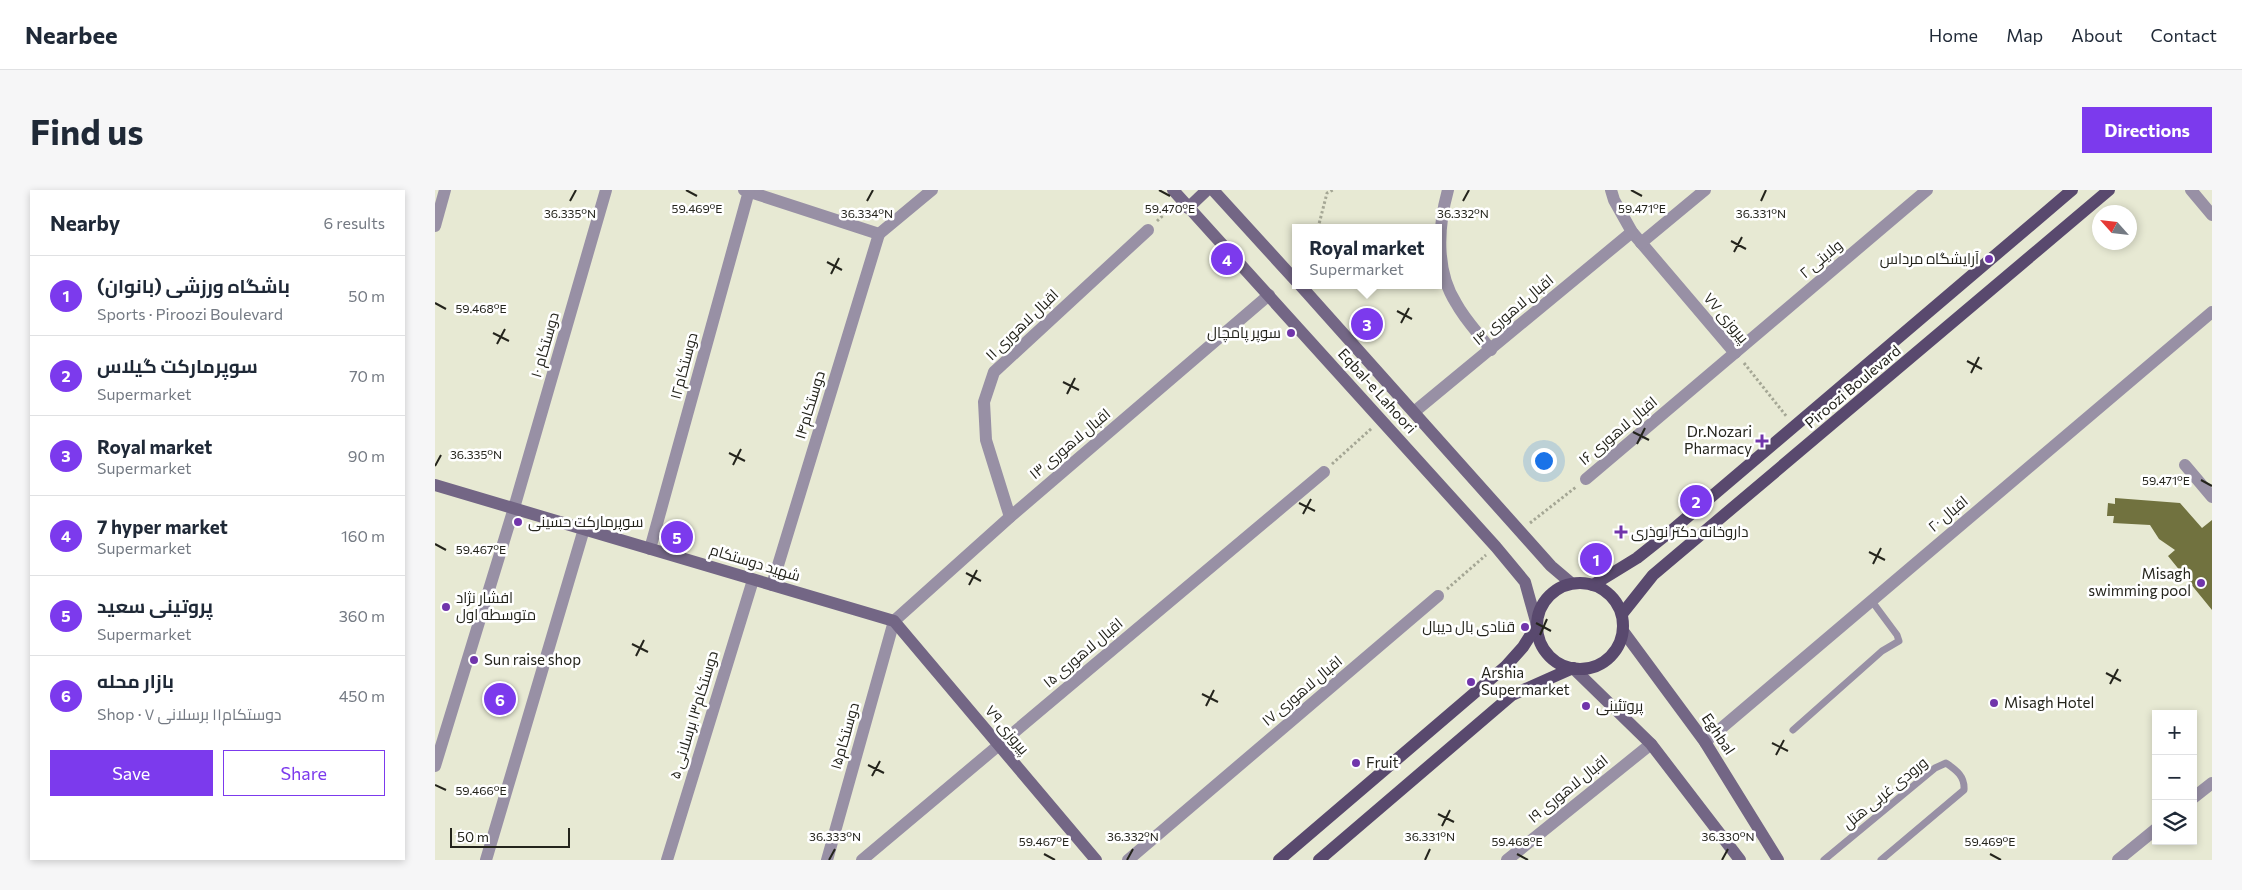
<!DOCTYPE html>
<html lang="en">
<head>
<meta charset="utf-8">
<style>
  body { margin:0; font-family:Commissioner,Cairo,sans-serif; background:#f6f6f7; color:#1f2937 }
  .controls { position:absolute; right:15px; bottom:15px; display:grid; overflow:hidden; border-radius:0px; box-shadow:0 2px 8px #0003 }
  .controls button { width:45px; height:45px; display:grid; place-items:center; padding:0; border:0; border-bottom:1px solid #e0e1e3; background:#fff; color:#1f2937; font:25px sans-serif }
  .compass { position:absolute; left:1657px; top:15px; width:45px; height:45px; border-radius:50%; background:#fff; box-shadow:0 2px 8px #0003; rotate:297deg }
  .scale { position:absolute; left:15px; bottom:12px; width:120px; box-sizing:border-box; padding-left:5px; border:2px solid #24241c; border-top:0; font-size:14px; line-height:18px; white-space:nowrap; color:#24241c; -webkit-text-stroke:4px #fff; paint-order:stroke }
  .you { position:absolute; left:1108px; top:270px; width:18px; height:18px; margin:-12px; border:4px solid #fff; border-radius:50%; background:#1a73e8; box-shadow:0 0 0 8px #1a73e833 }
  .badge { display:grid; place-items:center; width:32px; height:32px; border-radius:50%; background:#7c3aed; color:#fff; font-size:16px; font-weight:700 }
  .pin { position:absolute; translate:-50% -50%; border:2px solid #fff; box-shadow:0 1px 5px #0006 }
  .popup { position:absolute; left:857px; top:34px; width:150px; height:65px; box-sizing:border-box; display:grid; place-content:center; border-radius:0px; background:#fff; filter:drop-shadow(0 1px 4px #0005); font-size:16px; white-space:nowrap; color:#747a83 }
  .popup b { font-size:19px; color:#1f2937 }
  .popup::after { content:''; position:absolute; left:50%; top:100%; margin-left:-10px; border:10px solid transparent; border-top-color:#fff }
  .list { margin:0; padding:0; list-style:none }
  h2 { display:flex; justify-content:space-between; align-items:center; height:65px; margin:0; padding:0 20px; font-size:21px }
  h2 small { font-size:16px; font-weight:400; color:#747a83 }
  .list li { display:grid; grid-template-columns:32px 1fr auto; gap:15px; align-items:center; box-sizing:border-box; height:80px; padding:0 20px; border-top:1px solid #e0e1e3 }
  .list b { display:block; font-size:19px; white-space:nowrap }
  .list p { margin:0; font-size:16px; white-space:nowrap; color:#747a83 }
  .list em { font-size:16px; font-style:normal; color:#747a83 }
  .actions { display:flex; gap:10px; padding:15px 20px }
  .actions a { flex:1; padding:11px 0; border:1px solid #7c3aed; border-radius:0px; text-align:center; font-size:18px; color:#7c3aed }
  .actions .main { background:#7c3aed; color:#fff }
  .icon { flex:none; width:28px; height:28px; fill:none; stroke:currentColor; stroke-width:2; stroke-linecap:round; stroke-linejoin:round }
  .map { position:relative; flex:none; width:1777px; height:670px; overflow:hidden; border-radius:0px }
  header { display:flex; align-items:center; gap:30px; box-sizing:border-box; height:70px; padding:0 25px; background:#fff; border-bottom:1px solid #e0e1e3 }
  header strong { font-size:24px }
  nav { display:flex; gap:28px; margin-inline-start:auto; font-size:18px }
  .intro { display:flex; align-items:center; justify-content:space-between; box-sizing:border-box; height:120px; padding:0 30px }
  h1 { margin:0; font-size:35px }
  .button { padding:12px 22px; border-radius:0px; background:#7c3aed; color:#fff; font-size:18px; font-weight:700 }
  main { display:flex; gap:30px; padding:0 30px }
  aside { flex:1; background:#fff; border-radius:0px; box-shadow:0 2px 8px #0003 }
  .map>svg:first-child { display:block }
  .building { fill:#71723f }
  .lines { fill:none; stroke-linecap:round; stroke-linejoin:round }
  .path { stroke:#a5a795; stroke-width:3; stroke-dasharray:2.5 2.5; stroke-linecap:butt }
  .lane { stroke:#9890a5; stroke-width:7 }
  .street { stroke:#9890a5; stroke-width:12 }
  .secondary { stroke:#736685; stroke-width:12 }
  .primary { stroke:#59496e; stroke-width:12 }
  .ticks { fill:none; stroke:#24241c; stroke-width:2 }
  .poi-dot { fill:#7135ab; stroke:#fff; stroke-width:2 }
  .labels { text-anchor:middle; stroke-width:5; stroke-linejoin:round; paint-order:stroke }
  .street-label { font-size:15px; fill:#24241c; stroke:#fff }
  .poi-label { font-size:15px; fill:#24241c; stroke:#fff; text-anchor:start }
  .ticks-label { font-size:12px; text-anchor:middle; fill:#24241c; stroke:#fff; stroke-width:5; stroke-linejoin:round; paint-order:stroke }
</style>
</head>
<body>
<header>
<strong>Nearbee</strong>
<nav><a>Home</a><a>Map</a><a>About</a><a>Contact</a></nav>
</header>
<div class="intro"><h1>Find us</h1><a class="button">Directions</a></div>
<main>
<aside>
<h2>Nearby<small>6 results</small></h2>
<ul class="list">
<li><span class="badge">1</span><div><b>باشگاه ورزشی (بانوان)</b><p>Sports · Piroozi Boulevard</p></div><em>50 m</em></li>
<li><span class="badge">2</span><div><b>سوپرمارکت گیلاس</b><p>Supermarket</p></div><em>70 m</em></li>
<li><span class="badge">3</span><div><b>Royal market</b><p>Supermarket</p></div><em>90 m</em></li>
<li><span class="badge">4</span><div><b>7 hyper market</b><p>Supermarket</p></div><em>160 m</em></li>
<li><span class="badge">5</span><div><b>پروتینی سعید</b><p>Supermarket</p></div><em>360 m</em></li>
<li><span class="badge">6</span><div><b>بازار محله</b><p>Shop · دوستکام۱۱ برسلانی ۷</p></div><em>450 m</em></li>
</ul>
<div class="actions"><a class="main">Save</a><a>Share</a></div>
</aside>
<div class="map">
<svg width="1777" height="670" viewBox="0 0 1777 670">
  <rect width="100%" height="100%" fill="#e7e9d3"/>
  <polygon class="building" points="1680,308 1745,313 1767,338 1777,330 1777,420 1733,366 1740,360 1724,349 1715,335 1678,333 1679,326 1672,326 1673,313 1680,314"/>
  <g class="lines">
    <g class="path">
      <polyline points="722,31 736,18"/>
      <polyline points="883,38 892,3 898,0"/>
      <polyline points="1309,173 1352,227"/>
      <polyline points="897,274 937,238"/>
      <polyline points="1095,333 1141,297"/>
      <polyline points="1012,399 1051,365"/>
    </g>
    <g class="lane">
      <polyline points="1358,540 1447,461 1464,451 1462,445 1436,410"/>
      <path d="M1389,670L1500,578L1511,573C1521,580 1530,586 1529,600L1446,670"/>
    </g>
    <g class="street">
      <polyline points="309,0 444,44"/>
      <path d="M1013,0C1003,36 1000,80 1021,113C1030,130 1045,145 1056,160"/>
      <polyline points="1176,0 1179,10 1197,42 1300,163"/>
      <polyline points="1756,0 1777,25"/>
      <polyline points="0,36 10,0"/>
      <polyline points="444,44 497,0"/>
      <polyline points="1206,53 1270,0"/>
      <polyline points="979,222 1197,42"/>
      <polyline points="1750,275 1777,307"/>
      <polyline points="1151,289 1492,0"/>
      <polyline points="575,327 551,250 549,212 559,182 713,40"/>
      <polyline points="215,359 314,1"/>
      <polyline points="337,395 444,44"/>
      <polyline points="1270,552 1777,122"/>
      <polyline points="0,576 79,318 171,0"/>
      <polyline points="1758,608 1777,593"/>
      <polyline points="51,670 149,339"/>
      <polyline points="232,670 318,390"/>
      <polyline points="392,670 459,431 575,327 834,105"/>
      <polyline points="427,670 889,282"/>
      <polyline points="693,670 1003,406"/>
      <polyline points="1072,670 1216,554"/>
      <polyline points="1683,670 1721,639"/>
    </g>
    <g class="secondary">
      <polyline points="738,0 1061,357 1090,392 1102,435"/>
      <polyline points="778,0 861,91"/>
      <polyline points="753,18 772,0"/>
      <polyline points="865,95 1116,376 1136,393"/>
      <polyline points="0,295 459,431 661,670"/>
      <polyline points="1188,441 1270,552 1343,670"/>
      <polyline points="1138,478 1216,554 1305,670"/>
    </g>
    <g class="primary">
      <circle cx="1145" cy="436" r="43"/>
      <polyline points="1158,395 1202,368 1236,341 1637,0"/>
      <polyline points="1187,424 1218,385 1674,0"/>
      <polyline points="844,670 1071,476 1088,457 1102,435"/>
      <polyline points="884,670 1077,505 1138,478"/>
    </g>
  </g>
  <path class="ticks" d="M251,0L262,6M724,0L735,6M1196,0L1207,6M135,11L141,0M432,11L438,0M1028,11L1034,0M1326,11L1331,0M1296,51L1311,59M1299,62L1307,47M392,72L407,80M396,84L404,68M0,113L11,119M962,121L977,129M966,133L974,118M58,143L74,151M62,154L70,139M1532,171L1547,179M1536,183L1544,167M628,192L644,200M632,204L640,188M1198,242L1214,250M1202,254L1210,238M294,263L310,271M298,275L306,259M0,276L6,265M1766,290L1777,296M864,313L880,321M868,324L876,309M0,354L11,360M1434,362L1450,370M1438,374L1446,358M531,383L546,391M534,395L542,380M1101,433L1116,441M1105,445L1112,429M197,454L213,462M201,466L209,450M1671,483L1686,491M1675,494L1683,479M767,504L783,512M771,516L779,500M1337,553L1353,561M1341,565L1349,550M433,575L449,583M437,586L445,571M0,595L11,600M1003,624L1019,632M1007,636L1015,620M609,664L620,670M1082,664L1093,670M1555,664L1566,670M394,670L400,659M692,670L698,659M990,670L995,659M1287,670L1293,659"/>
  <g class="poi-dot">
    <circle cx="1554" cy="69" r="5"/>
    <circle cx="856" cy="143" r="5"/>
    <path d="M1324.5 243.5h5v5h5v5h-5v5h-5v-5h-5v-5h5z"/>
    <circle cx="83" cy="332" r="5"/>
    <path d="M1183.5 334.5h5v5h5v5h-5v5h-5v-5h-5v-5h5z"/>
    <circle cx="1766" cy="393" r="5"/>
    <circle cx="11" cy="417" r="5"/>
    <circle cx="1090" cy="437" r="5"/>
    <circle cx="39" cy="470" r="5"/>
    <circle cx="1036" cy="492" r="5"/>
    <circle cx="1559" cy="513" r="5"/>
    <circle cx="1151" cy="516" r="5"/>
    <circle cx="921" cy="573" r="5"/>
  </g>
  <g class="labels">
    <g class="street-label">
      <text transform="translate(1386 69) rotate(-40)" y="5">ولایتی ۲</text>
      <text transform="translate(1078 120) rotate(-40)" y="5">اقبال لاهوری ۱۴</text>
      <text transform="translate(1291 128) rotate(50)" y="5">پیروزی ۷۷</text>
      <text transform="translate(587 135) rotate(-44)" y="5">اقبال لاهوری ۱۱</text>
      <text transform="translate(110 155) rotate(-74)" y="5">دوستکام ۱۰</text>
      <text transform="translate(249 176) rotate(-75)" y="5">دوستکام۱۲</text>
      <text transform="translate(1418 197) rotate(-40)" y="5">Piroozi Boulevard</text>
      <text transform="translate(942 201) rotate(48)" y="5">Eqbal-e Lahoori</text>
      <text transform="translate(375 215) rotate(-73)" y="5">دوستکام۱۴</text>
      <text transform="translate(1183 241) rotate(-40)" y="5">اقبال لاهوری ۱۶</text>
      <text transform="translate(635 254) rotate(-40)" y="5">اقبال لاهوری ۱۳</text>
      <text transform="translate(1513 324) rotate(-40)" y="5">اقبال ۲۰</text>
      <text transform="translate(320 373) rotate(17)" y="5">شهید دوستکام</text>
      <text transform="translate(648 463) rotate(-40)" y="5">اقبال لاهوری ۱۵</text>
      <text transform="translate(867 501) rotate(-40)" y="5">اقبال لاهوری ۱۷</text>
      <text transform="translate(259 525) rotate(-73)" y="5">دوستکام۱۳ برسلانی ۵</text>
      <text transform="translate(572 540) rotate(50)" y="5">پیروزی ۷۹</text>
      <text transform="translate(1283 544) rotate(56)" y="5">Eghbal</text>
      <text transform="translate(410 546) rotate(-74)" y="5">دوستکام۱۵</text>
      <text transform="translate(1133 599) rotate(-39)" y="5">اقبال لاهوری ۱۹</text>
      <text transform="translate(1450 603) rotate(-39)" y="5">ورودی غربی هتل</text>
    </g>
    <g class="poi-label">
      <text x="1544" y="74" text-anchor="end">آرایشگاه مرداس</text>
      <text x="846" y="148" text-anchor="end">سوپر‌ پامچال</text>
      <text x="1317" y="247" text-anchor="end">Dr.Nozari<tspan x="1317" dy="17">Pharmacy</tspan></text>
      <text x="93" y="337">سوپرمارکت حسینی</text>
      <text x="1196" y="347">داروخانه دکتر نوذری</text>
      <text x="1756" y="389" text-anchor="end">Misagh<tspan x="1756" dy="17">swimming pool</tspan></text>
      <text x="21" y="413">افشار نژاد<tspan x="21" dy="17">متوسطه اول</tspan></text>
      <text x="1080" y="442" text-anchor="end">قنادی بال دیبال</text>
      <text x="49" y="475">Sun raise shop</text>
      <text x="1046" y="488">Arshia<tspan x="1046" dy="17">Supermarket</tspan></text>
      <text x="1569" y="518">Misagh Hotel</text>
      <text x="1161" y="521">پروتئینی</text>
      <text x="931" y="578">Fruit</text>
    </g>
  </g>
  <g class="ticks-label">
    <text x="735" y="23">59.470°E</text>
    <text x="262" y="23">59.469°E</text>
    <text x="1207" y="23">59.471°E</text>
    <text x="135" y="28">36.335°N</text>
    <text x="432" y="28">36.334°N</text>
    <text x="1028" y="28">36.332°N</text>
    <text x="1326" y="28">36.331°N</text>
    <text x="46" y="123">59.468°E</text>
    <text x="41" y="269">36.335°N</text>
    <text x="1731" y="295">59.471°E</text>
    <text x="46" y="364">59.467°E</text>
    <text x="46" y="605">59.466°E</text>
    <text x="400" y="651">36.333°N</text>
    <text x="698" y="651">36.332°N</text>
    <text x="995" y="651">36.331°N</text>
    <text x="1293" y="651">36.330°N</text>
    <text x="609" y="656">59.467°E</text>
    <text x="1082" y="656">59.468°E</text>
    <text x="1555" y="656">59.469°E</text>
  </g>
</svg>
<div class="controls">
<button>+</button>
<button>−</button>
<button><svg class="icon" aria-label="layers" viewBox="0 0 24 24"><path d="M12 4l9 5-9 5-9-5zM3 14l9 5 9-5"/></svg></button>
</div>
<svg class="compass" viewBox="-18 -18 36 36"><path d="M0-13l5 13h-10z" fill="#e53935"/><path d="M0 13l5-13h-10z" fill="#747a83"/></svg>
<div class="scale">50 m</div>
<div class="you"></div>
<div class="pin badge" style="left:1161px;top:369px">1</div>
<div class="pin badge" style="left:1261px;top:311px">2</div>
<div class="pin badge" style="left:932px;top:134px">3</div>
<div class="popup"><b>Royal market</b>Supermarket</div>
<div class="pin badge" style="left:792px;top:69px">4</div>
<div class="pin badge" style="left:242px;top:347px">5</div>
<div class="pin badge" style="left:65px;top:509px">6</div>
</div>
</main>
</body>
</html>
